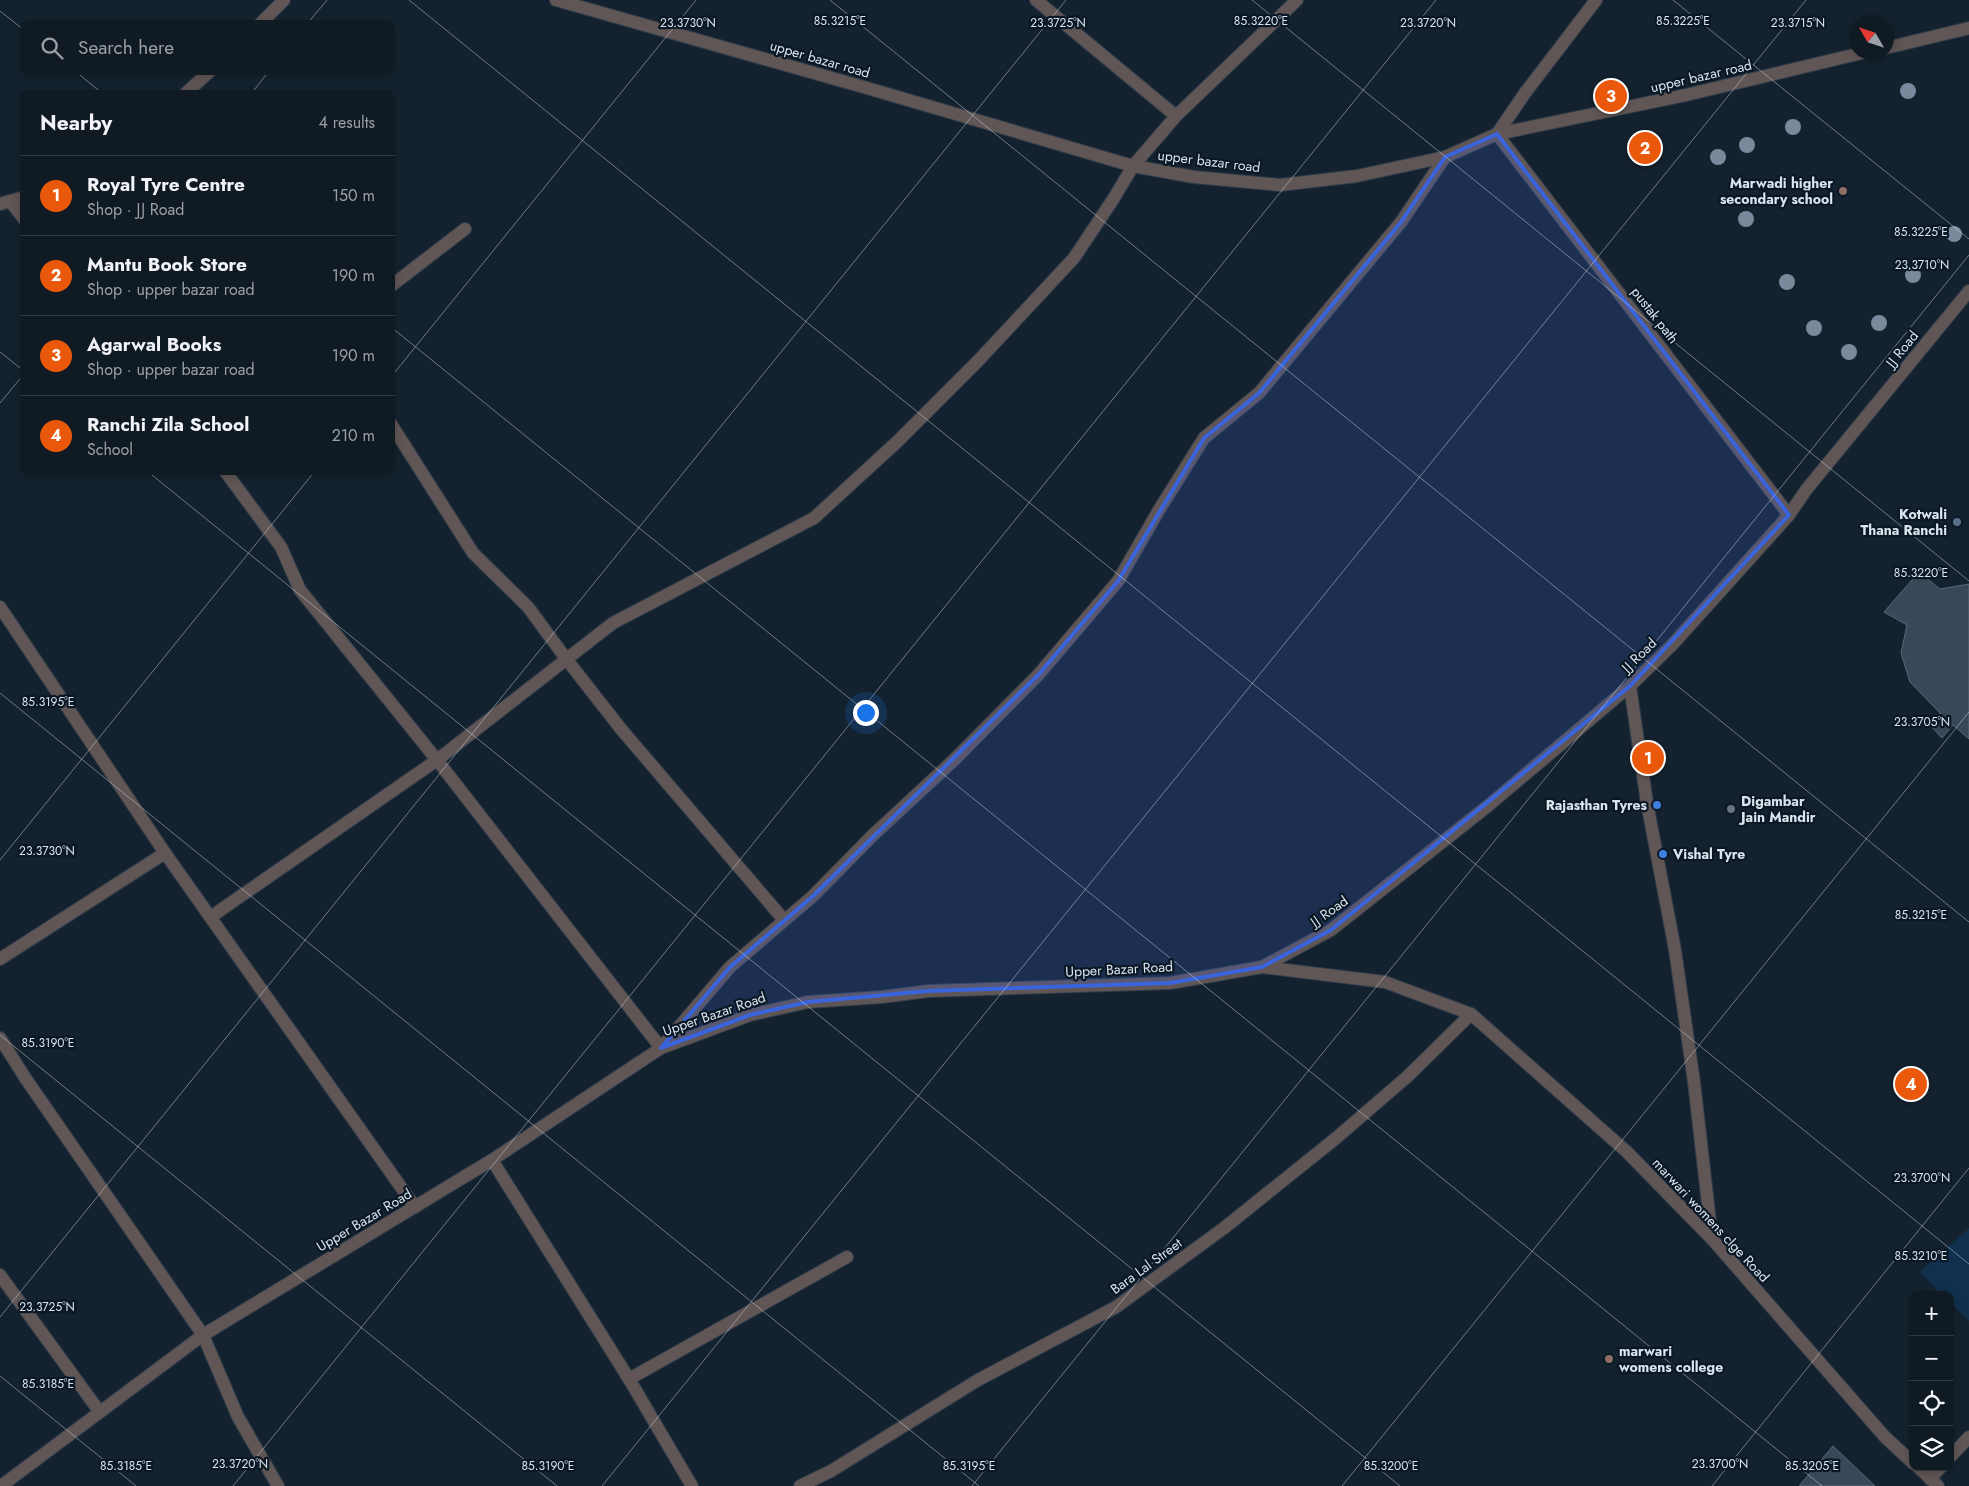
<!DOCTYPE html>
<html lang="en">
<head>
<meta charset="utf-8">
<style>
  body { margin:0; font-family:Jost,sans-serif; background:#1d2730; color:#f1f3f6 }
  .controls { position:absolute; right:15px; bottom:15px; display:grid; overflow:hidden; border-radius:10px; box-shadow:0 2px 8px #0003 }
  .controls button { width:45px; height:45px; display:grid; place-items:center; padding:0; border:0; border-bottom:1px solid #2f3841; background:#0f1a23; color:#f1f3f6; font:25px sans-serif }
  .compass { position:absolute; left:1849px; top:15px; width:45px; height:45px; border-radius:50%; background:#0f1a23; box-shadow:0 2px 8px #0003; rotate:309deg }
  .you { position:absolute; left:865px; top:712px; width:18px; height:18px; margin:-12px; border:4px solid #fff; border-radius:50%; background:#1a73e8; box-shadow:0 0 0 8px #1a73e833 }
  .badge { display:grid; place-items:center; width:32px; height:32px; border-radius:50%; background:#ea580c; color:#fff; font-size:16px; font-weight:700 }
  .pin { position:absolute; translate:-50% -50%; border:2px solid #fff; box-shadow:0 1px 5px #0006 }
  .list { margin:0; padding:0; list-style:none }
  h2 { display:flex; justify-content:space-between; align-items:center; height:65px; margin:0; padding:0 20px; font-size:21px }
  h2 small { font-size:16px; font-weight:400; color:#9ba1a6 }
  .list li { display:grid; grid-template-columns:32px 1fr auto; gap:15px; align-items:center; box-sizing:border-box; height:80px; padding:0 20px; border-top:1px solid #2f3841 }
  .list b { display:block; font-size:19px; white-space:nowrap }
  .list p { margin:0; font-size:16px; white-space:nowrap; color:#9ba1a6 }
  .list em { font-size:16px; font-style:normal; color:#9ba1a6 }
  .icon { flex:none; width:28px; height:28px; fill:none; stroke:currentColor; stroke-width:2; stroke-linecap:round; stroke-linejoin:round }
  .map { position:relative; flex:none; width:1969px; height:1486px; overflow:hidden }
  .search { position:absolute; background:#0f1a23; box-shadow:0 2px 8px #0003; left:20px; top:20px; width:375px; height:55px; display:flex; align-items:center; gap:12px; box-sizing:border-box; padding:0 18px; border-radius:10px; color:#9ba1a6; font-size:19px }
  .panel { position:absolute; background:#0f1a23; box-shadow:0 2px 8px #0003; left:20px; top:90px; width:375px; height:385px; border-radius:10px }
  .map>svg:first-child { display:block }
  .green { fill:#10304d }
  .building { fill:#394858; stroke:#59697a }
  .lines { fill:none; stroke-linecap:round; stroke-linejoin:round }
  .minor-casing { stroke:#303d4a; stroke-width:14 }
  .tertiary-casing { stroke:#303d4a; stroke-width:14 }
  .minor { stroke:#615656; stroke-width:12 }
  .tertiary { stroke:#615656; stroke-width:12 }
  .tree { fill:#798a9d }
  .marked { fill:#3a64db; fill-opacity:0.2; stroke:#3a64db; stroke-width:4; stroke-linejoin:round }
  .ticks { fill:none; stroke:#dbe4ee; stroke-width:1; stroke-opacity:0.45 }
  .education-dot { fill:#8d6e63; stroke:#0a1825; stroke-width:2 }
  .service-dot { fill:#5c6f8a; stroke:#0a1825; stroke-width:2 }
  .shop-dot { fill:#3f7fe0; stroke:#0a1825; stroke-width:2 }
  .worship-dot { fill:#6b7280; stroke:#0a1825; stroke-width:2 }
  .labels { text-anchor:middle; stroke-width:4.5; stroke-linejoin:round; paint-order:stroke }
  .street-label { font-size:14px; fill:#dbe4ee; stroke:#0a1825 }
  .poi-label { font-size:14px; font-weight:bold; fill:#dbe4ee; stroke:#0a1825; text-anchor:end }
  .ticks-label { font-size:12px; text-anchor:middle; fill:#dbe4ee; stroke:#0a1825; stroke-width:4.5; stroke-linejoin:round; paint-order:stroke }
</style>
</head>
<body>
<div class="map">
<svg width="1969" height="1486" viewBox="0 0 1969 1486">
  <rect width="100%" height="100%" fill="#14222f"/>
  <polygon class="green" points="1969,1228 1969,1321 1950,1302 1950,1295 1942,1295 1920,1272"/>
  <g class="building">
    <polygon points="1919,572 1940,589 1969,584 1969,739 1953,725 1942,738 1931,726 1940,713 1910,682 1901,653 1907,625 1884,612"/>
    <polygon points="1833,1446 1875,1486 1799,1486"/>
  </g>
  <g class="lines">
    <g class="minor-casing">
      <g id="minor">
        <polyline points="1036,0 1176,116"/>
        <polyline points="1596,0 1525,93 1497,134 1789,515"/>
        <polyline points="260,24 284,0"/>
        <polyline points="185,94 210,71"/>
        <polyline points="10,201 24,219"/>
        <polyline points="0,204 24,197"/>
        <polyline points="391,286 465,229"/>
        <polyline points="391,424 473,553 528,607 567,660 621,729 784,920"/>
        <polyline points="225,471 281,547 300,590 437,760 661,1048 730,967 813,896 873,835 955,759 1039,674 1118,581 1159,510 1204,438 1259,393 1401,222 1445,157"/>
        <polyline points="0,607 165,853 415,1207"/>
        <polyline points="1630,686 1647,803 1675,950 1694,1082 1712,1239"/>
        <polyline points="212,916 437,760 613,623 814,518 898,441 978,361 1074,258 1114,198 1133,166 1176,116 1297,0"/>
        <polyline points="0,959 165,853"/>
        <polyline points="1262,967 1331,930 1489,805 1630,686 1672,645 1789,515 1806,490 1969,291"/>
        <polyline points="0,1038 26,1079 203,1335 238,1417 278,1486"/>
        <polyline points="492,1160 629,1379 692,1486"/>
        <polyline points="0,1275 99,1411"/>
        <polyline points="629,1379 847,1257"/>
        <polyline points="1950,1457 1969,1437"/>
        <polyline points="1930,1479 1941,1467"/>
        <polyline points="800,1486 831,1471 978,1380 1116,1307 1224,1228 1335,1139 1408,1076 1471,1014"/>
      </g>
    </g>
    <g class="tertiary-casing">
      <g id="tertiary">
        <polyline points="556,0 867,88 1133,166 1194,177 1280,185 1357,176 1445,157 1497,134 1686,95 1866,52"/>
        <polyline points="1886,48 1969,28"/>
        <polyline points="1918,1467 1938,1486"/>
        <polyline points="1,1486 203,1335 492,1160 661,1048 750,1015 808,1002 882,997 928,991 1170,983 1262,967 1385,982 1471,1014 1627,1152 1712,1239 1885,1437 1913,1463"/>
      </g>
    </g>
    <use href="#minor" class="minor"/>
    <use href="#tertiary" class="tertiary"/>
  </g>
  <g class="tree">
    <circle cx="1908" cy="91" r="8"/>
    <circle cx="1793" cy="127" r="8"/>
    <circle cx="1747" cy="145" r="8"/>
    <circle cx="1718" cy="157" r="8"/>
    <circle cx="1746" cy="219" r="8"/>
    <circle cx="1954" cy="234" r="8"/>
    <circle cx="1913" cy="275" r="8"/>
    <circle cx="1787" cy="282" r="8"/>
    <circle cx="1879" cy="323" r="8"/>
    <circle cx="1814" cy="328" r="8"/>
    <circle cx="1849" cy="352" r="8"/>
  </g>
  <path class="marked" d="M1497,134L1789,515L1630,686L1331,930L1262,967L1170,983L928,991L808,1002L750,1015L661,1048L730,967L813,896L1039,674L1118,581L1204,438L1259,393L1401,222L1445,157Z"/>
  <path class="ticks" d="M409,0L1969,1264M830,0L1969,922M1252,0L1969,581M1673,0L1969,239M0,11L24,30M307,24L327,0M75,71L103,94M251,94L269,71M391,327L1822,1486M0,352L24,371M391,377L696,0M0,403L24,374M147,471L1400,1486M0,693L979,1486M0,860L315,471M0,1035L557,1486M0,1317L1066,0M0,1376L136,1486M233,1486L1436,0M602,1486L1806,0M972,1486L1969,255M1342,1486L1969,712M1712,1486L1969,1168"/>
  <g class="education-dot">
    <circle cx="1843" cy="191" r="5"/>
    <circle cx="1609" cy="1359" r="5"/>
  </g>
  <circle class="service-dot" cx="1957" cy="522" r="5"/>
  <g class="shop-dot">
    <circle cx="1657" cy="805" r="5"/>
    <circle cx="1663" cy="854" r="5"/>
  </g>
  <circle class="worship-dot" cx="1731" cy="809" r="5"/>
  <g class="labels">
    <g class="street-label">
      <text transform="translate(820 59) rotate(16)" y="5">upper bazar road</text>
      <text transform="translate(1701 76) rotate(-13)" y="5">upper bazar road</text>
      <text transform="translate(1209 161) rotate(7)" y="5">upper bazar road</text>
      <text transform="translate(1655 315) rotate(52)" y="5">pustak path</text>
      <text transform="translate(1902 349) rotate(-51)" y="5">JJ Road</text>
      <text transform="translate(1639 655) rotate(-44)" y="5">JJ Road</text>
      <text transform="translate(1329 911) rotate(-35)" y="5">JJ Road</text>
      <text transform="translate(1119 969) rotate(-3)" y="5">Upper Bazar Road</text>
      <text transform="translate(714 1014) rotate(-19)" y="5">Upper Bazar Road</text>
      <text transform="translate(364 1220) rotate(-31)" y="5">Upper Bazar Road</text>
      <text transform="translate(1711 1220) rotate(47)" y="5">marwari womens clge Road</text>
      <text transform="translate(1146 1266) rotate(-36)" y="5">Bara Lal Street</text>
    </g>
    <g class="poi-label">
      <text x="1833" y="188">Marwadi higher<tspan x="1833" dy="16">secondary school</tspan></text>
      <text x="1947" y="519">Kotwali<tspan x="1947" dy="16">Thana Ranchi</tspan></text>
      <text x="1741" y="806" text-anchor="start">Digambar<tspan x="1741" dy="16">Jain Mandir</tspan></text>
      <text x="1647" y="810">Rajasthan Tyres</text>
      <text x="1673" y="859" text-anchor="start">Vishal Tyre</text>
      <text x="1619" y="1356" text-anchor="start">marwari<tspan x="1619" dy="16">womens college</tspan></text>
    </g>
  </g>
  <g class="ticks-label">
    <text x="840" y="25">85.3215°E</text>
    <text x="1261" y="25">85.3220°E</text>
    <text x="1683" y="25">85.3225°E</text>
    <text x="688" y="27">23.3730°N</text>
    <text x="1058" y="27">23.3725°N</text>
    <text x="1428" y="27">23.3720°N</text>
    <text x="1798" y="27">23.3715°N</text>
    <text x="1921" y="236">85.3225°E</text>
    <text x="1922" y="269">23.3710°N</text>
    <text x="1921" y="577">85.3220°E</text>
    <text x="48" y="706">85.3195°E</text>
    <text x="1922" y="726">23.3705°N</text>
    <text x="47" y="855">23.3730°N</text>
    <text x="1921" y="919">85.3215°E</text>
    <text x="48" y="1047">85.3190°E</text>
    <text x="1922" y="1182">23.3700°N</text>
    <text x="1921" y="1260">85.3210°E</text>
    <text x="47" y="1311">23.3725°N</text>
    <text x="48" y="1388">85.3185°E</text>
    <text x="240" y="1468">23.3720°N</text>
    <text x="1720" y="1468">23.3700°N</text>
    <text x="126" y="1470">85.3185°E</text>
    <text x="548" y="1470">85.3190°E</text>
    <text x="969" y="1470">85.3195°E</text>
    <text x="1391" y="1470">85.3200°E</text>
    <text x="1812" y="1470">85.3205°E</text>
  </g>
</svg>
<div class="controls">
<button>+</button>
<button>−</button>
<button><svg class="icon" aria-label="locate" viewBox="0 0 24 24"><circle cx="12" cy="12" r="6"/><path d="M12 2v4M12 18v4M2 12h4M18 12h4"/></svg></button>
<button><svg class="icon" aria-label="layers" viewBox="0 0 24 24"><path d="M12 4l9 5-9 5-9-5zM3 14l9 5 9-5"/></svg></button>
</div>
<svg class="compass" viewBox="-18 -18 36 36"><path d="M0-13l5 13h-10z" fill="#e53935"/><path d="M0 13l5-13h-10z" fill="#9ba1a6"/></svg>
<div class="you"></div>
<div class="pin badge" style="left:1648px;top:758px">1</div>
<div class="pin badge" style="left:1645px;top:148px">2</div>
<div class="pin badge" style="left:1611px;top:96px">3</div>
<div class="pin badge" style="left:1911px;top:1084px">4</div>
<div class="search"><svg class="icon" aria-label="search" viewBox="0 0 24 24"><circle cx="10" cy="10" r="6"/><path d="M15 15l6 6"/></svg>Search here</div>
<section class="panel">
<h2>Nearby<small>4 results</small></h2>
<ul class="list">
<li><span class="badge">1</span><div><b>Royal Tyre Centre</b><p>Shop · JJ Road</p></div><em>150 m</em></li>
<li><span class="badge">2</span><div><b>Mantu Book Store</b><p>Shop · upper bazar road</p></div><em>190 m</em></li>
<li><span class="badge">3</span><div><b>Agarwal Books</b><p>Shop · upper bazar road</p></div><em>190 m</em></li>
<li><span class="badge">4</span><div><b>Ranchi Zila School</b><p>School</p></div><em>210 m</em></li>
</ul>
</section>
</div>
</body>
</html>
